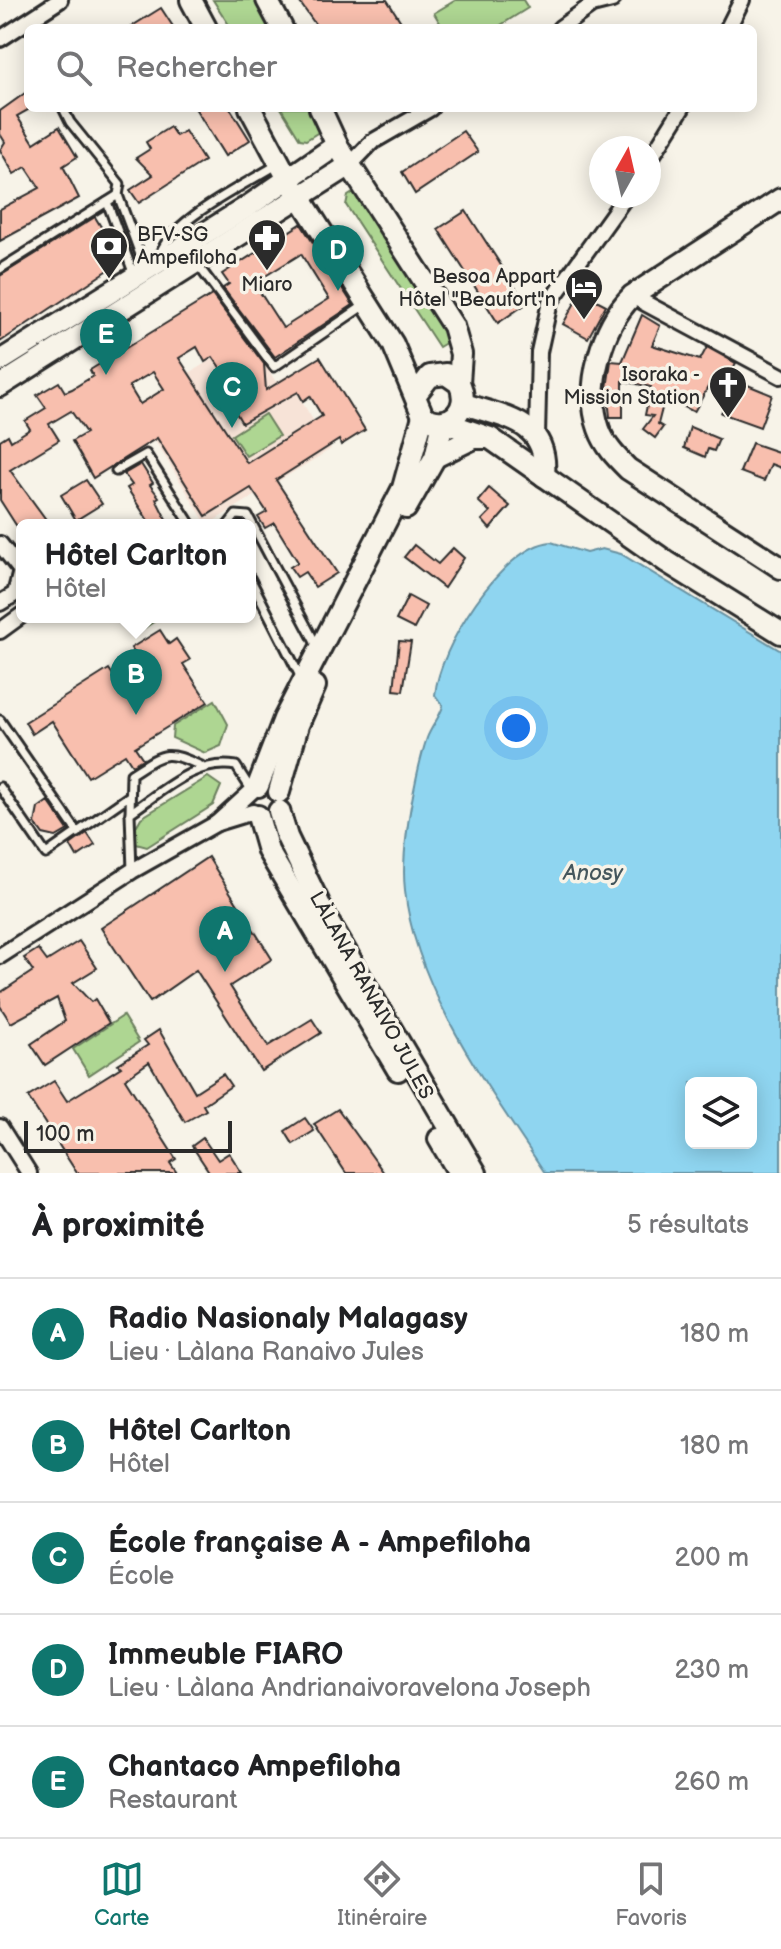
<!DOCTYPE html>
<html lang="fr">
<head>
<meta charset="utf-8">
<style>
  body { margin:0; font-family:"Balsamiq Sans",sans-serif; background:#f6f6f6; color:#202124 }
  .controls { position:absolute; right:24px; bottom:24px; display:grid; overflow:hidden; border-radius:12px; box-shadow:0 4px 20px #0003 }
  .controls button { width:72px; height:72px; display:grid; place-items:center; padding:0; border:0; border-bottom:2px solid #e0e0e0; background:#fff; color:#202124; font:40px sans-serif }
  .compass { position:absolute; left:589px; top:136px; width:72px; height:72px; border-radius:50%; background:#fff; box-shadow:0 4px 20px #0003; rotate:8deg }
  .scale { position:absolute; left:24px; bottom:20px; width:208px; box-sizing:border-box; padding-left:8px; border:4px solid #2b2b2b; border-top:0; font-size:22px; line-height:28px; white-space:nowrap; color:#2b2b2b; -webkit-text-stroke:6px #f7f3e8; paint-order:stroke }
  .you { position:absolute; left:516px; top:728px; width:28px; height:28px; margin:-20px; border:6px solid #fff; border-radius:50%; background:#1a73e8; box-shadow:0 0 0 12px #1a73e833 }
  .badge { display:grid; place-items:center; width:52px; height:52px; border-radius:50%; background:#0f766e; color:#fff; font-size:26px; font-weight:700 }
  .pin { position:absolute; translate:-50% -66px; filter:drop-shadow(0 2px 4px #0008) }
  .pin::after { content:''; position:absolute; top:42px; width:28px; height:24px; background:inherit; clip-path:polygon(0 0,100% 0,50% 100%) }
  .popup { position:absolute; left:16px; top:519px; width:240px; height:104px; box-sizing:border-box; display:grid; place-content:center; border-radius:12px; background:#fff; filter:drop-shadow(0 2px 6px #0005); font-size:26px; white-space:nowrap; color:#757577 }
  .popup b { font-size:30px; color:#202124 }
  .popup::after { content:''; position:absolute; left:50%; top:100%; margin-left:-16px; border:16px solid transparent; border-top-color:#fff }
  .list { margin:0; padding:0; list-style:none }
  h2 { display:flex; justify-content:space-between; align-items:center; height:104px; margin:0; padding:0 32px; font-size:34px }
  h2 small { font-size:26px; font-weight:400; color:#757577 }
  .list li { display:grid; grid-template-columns:52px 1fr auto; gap:24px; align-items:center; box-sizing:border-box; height:112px; padding:0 32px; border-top:2px solid #e0e0e0 }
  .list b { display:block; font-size:30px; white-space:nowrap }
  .list p { margin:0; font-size:26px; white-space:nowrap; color:#757577 }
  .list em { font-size:26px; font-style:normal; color:#757577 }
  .icon { flex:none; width:44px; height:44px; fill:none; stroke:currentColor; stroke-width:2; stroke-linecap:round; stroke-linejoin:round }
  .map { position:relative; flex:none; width:781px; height:1173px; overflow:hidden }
  .search { position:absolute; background:#fff; box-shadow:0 4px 20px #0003; left:24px; right:24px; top:24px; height:88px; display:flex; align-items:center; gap:20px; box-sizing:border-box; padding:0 28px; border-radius:12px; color:#757577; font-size:30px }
  .sheet { height:664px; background:#fff }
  nav { display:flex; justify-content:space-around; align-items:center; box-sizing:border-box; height:112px; border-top:2px solid #e0e0e0; background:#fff; font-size:22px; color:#757577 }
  nav a { display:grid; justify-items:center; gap:4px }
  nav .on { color:#0f766e }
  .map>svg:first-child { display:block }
  .built { fill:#f7e3d7 }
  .green { fill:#aed692; stroke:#6c805e; stroke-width:2 }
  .water { fill:#8fd5f0; stroke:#6791a1; stroke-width:2; fill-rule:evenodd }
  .building { fill:#f8bfae; stroke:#2b2b2b; stroke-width:2; fill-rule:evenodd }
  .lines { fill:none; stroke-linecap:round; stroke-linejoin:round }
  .lane-casing { stroke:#2b2b2b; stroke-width:13 }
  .street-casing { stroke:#2b2b2b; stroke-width:20 }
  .secondary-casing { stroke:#2b2b2b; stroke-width:26 }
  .lane { stroke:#f7f3e8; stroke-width:7 }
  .street { stroke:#f7f3e8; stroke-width:14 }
  .secondary { stroke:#f7f3e8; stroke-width:20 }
  .labels { text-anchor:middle; stroke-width:7; stroke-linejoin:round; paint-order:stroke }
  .poi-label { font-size:20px; fill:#2b2b2b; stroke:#f7f3e8; text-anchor:end }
  .street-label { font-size:20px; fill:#2b2b2b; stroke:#f7f3e8 }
  .water-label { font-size:22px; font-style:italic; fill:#44565c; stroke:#f7f3e8 }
</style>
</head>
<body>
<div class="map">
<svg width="781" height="1173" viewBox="0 0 781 1173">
  <rect width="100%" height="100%" fill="#f7f3e8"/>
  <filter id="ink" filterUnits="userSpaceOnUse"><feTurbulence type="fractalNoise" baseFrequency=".0125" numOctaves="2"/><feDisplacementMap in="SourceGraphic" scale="16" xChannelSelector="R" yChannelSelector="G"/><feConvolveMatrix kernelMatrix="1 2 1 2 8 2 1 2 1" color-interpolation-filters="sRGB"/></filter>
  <g filter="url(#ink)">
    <polygon class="built" points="248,337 276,382 286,376 331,449 207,525 134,407"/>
    <g class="green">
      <polygon points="213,0 256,0 274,28 231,28"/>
      <polygon points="456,0 523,0 528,8 496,28 443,28 434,13"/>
      <polygon points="281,108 325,108 330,125 306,140 300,139"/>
      <polygon points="367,184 461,334 439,347 346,205 348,196"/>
      <polygon points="265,414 279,436 246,456 232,435"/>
      <polygon points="125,617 161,617 135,634"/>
      <polygon points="215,700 228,724 221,746 205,753 172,738 173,726"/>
      <polygon points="208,777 221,786 213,805 147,847 136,844 133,832 141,818"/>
      <polygon points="123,1016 139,1042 89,1075 73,1049"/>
    </g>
    <path class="water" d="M551,542L586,553L602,549L621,554L781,651V1173H545C491,1091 415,990 405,890C401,856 409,813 416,780C419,766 422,752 427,738C431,727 440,717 443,706L435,695C439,648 501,547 551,542ZM691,1083H751V1143H691Z"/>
    <g class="building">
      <polygon points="298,0 387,0 405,28 318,28"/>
      <polygon points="161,8 174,28 129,28"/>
      <polygon points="28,91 28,110 17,116 34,143 59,127 77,157 63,166 79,198 0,241 0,209 40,188 26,167 14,174 0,150 5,142 0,134 0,111"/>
      <polygon points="195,108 230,108 250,140 225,156"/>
      <polygon points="170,127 176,136 185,131 204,161 139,203 130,190 153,175 136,158 150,149 146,142"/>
      <polygon points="463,131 478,152 415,194 402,172"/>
      <polygon points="466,211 526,304 498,323 438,229"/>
      <polygon points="95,217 122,261 0,342 0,276"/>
      <path d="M301,224L353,305L275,357L223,288L229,284L222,274ZM301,254L329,299L283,328L254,283Z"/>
      <polygon points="581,292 606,305 588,338 563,324"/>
      <path d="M212,295L264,364L266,390L320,357L365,430L341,445L339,440L276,480L337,573L315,587L305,572L297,577L290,567L298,562L274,523L265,528L258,517L267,512L251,488L206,516L157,438L93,478L72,441L86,433L71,411L49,424L59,440L10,470L50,525H16L0,500V440L8,435L11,441L30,429L25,421L46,408L37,395L59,382L65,392L72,389L93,376L90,370ZM197,347L205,362L213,357L227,378L229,389L244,398L232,406L242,423L298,392L303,401L310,396L322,416L247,463L179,358ZM153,372L164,389L140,404L129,386Z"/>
      <polygon points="642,315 660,326 652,345 700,360 707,347 736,363 728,377 772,395 760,427 721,413 731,392 712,380 694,412 665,397 658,424 663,427 655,438 643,429 653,416 645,415 651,387 623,381 623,417 610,417 607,388 611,361 622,362"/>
      <polygon points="690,427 719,439 714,451 708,449 705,457 684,448"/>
      <polygon points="752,443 781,453 781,468 771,464 764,481 740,472"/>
      <polygon points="141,464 153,483 150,485 159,497 156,499 169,525 151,525 127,488 132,485 124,474"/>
      <polygon points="86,480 102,504 76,520 61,495"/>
      <polygon points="489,488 510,506 490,529 482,520 490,512 478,501"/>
      <polygon points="414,545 438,564 453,548 464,558 444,588 404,557"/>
      <polygon points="408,596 426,606 414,629 396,620"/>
      <polygon points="160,630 169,644 176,639 190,660 183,664 208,702 135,747 143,759 132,765 125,754 88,777 52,721 32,734 25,722 109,669 115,678 140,662 131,648"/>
      <polygon points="399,641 411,642 403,691 394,690"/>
      <polygon points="48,801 68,830 56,837 43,834 35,823 38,808"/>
      <polygon points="87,833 95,845 77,857 70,845"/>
      <polygon points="208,857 272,959 230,986 268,1046 312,1019 321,1033 261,1071 196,970 150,1002 101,928"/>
      <polygon points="79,941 97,968 73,983 91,1002 95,999 109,1023 45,1065 31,1044 65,1021 57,998 11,1023 0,1006 0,993 33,971 24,958 38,949 47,961"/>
      <polygon points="159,1030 195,1092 223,1074 231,1086 203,1105 206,1110 185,1122 149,1062 125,1079 176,1159 170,1163 177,1173 77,1173 28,1097 54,1081 67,1101 121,1067 118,1064 148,1045 144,1040"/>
      <polygon points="338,1109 384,1173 346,1173 314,1124"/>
      <polygon points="305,1118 314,1131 293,1144 285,1131"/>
      <polygon points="203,1138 218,1160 229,1153 242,1173 210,1173 192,1146"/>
    </g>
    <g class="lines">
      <g class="lane-casing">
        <g id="lane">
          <polyline points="63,108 70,122 120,184 118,195"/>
          <polyline points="107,202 134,275"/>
          <path d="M159,258C165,222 247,184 278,164"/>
          <polyline points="197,264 274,367 366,304"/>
          <polyline points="0,269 118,195 145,268"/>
          <polyline points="116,471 146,454 191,525"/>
          <polyline points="228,525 236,515 248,516 317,646"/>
          <polyline points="250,578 302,680"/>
          <polyline points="0,720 78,833"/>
          <polyline points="0,787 46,854 129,796"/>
          <path d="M130,813L131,774C164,753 165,749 201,766"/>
          <path d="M132,871L130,813C163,791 195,759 236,766L252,791"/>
        </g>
      </g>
      <g class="street-casing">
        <g id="street">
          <polyline points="560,28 592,5 612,0"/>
          <polyline points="728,28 742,0"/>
          <polyline points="0,39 60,0"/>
          <polyline points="649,161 682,108"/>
          <polyline points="350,165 372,142 431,108"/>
          <polyline points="632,296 781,376"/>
          <polyline points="537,436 539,352 550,302 626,196"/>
          <polyline points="0,544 22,572"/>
          <polyline points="0,603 15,594 21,571"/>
          <polyline points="0,631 22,615"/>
          <polyline points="217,823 253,812"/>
          <polyline points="0,956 132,871 217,823 252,791"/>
          <polyline points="0,1127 29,1173"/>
        </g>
      </g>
      <g class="secondary-casing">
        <g id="secondary">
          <polyline points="191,0 206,28"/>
          <polyline points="267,0 282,28"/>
          <path d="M250,108L287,177L393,344L423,416C449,432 472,409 459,383L446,374L430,376L416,394"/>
          <polyline points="320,108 337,145 453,326 461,354 459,383"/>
          <path d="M781,199L632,296C602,326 584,387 599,429C605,446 616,457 628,469L781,568"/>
          <polyline points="0,361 247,207 337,145"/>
          <polyline points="0,386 350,165"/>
          <path d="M464,404C506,418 549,421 544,476"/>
          <polyline points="443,422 490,438 667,562 781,633"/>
          <polyline points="435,457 474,438 487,438"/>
          <polyline points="406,508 435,457 443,422"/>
          <polyline points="258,786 284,719 403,488 423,416"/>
          <polyline points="279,792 298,725 315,686"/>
          <polyline points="279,811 287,837 326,918 476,1173"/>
          <polyline points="258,816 268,851 398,1070"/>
          <polyline points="439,1139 459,1173"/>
        </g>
      </g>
      <use href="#lane" class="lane"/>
      <use href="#street" class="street"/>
      <use href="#secondary" class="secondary"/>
    </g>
  </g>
  <defs>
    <g id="pharmacy-pin" transform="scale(2)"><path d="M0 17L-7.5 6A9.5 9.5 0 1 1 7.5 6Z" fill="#2b2b2b" stroke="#f7f3e8"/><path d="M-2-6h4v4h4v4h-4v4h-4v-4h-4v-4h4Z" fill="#fff"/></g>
    <g id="bank-pin" transform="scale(2)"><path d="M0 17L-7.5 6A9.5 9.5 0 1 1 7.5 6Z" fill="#2b2b2b" stroke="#f7f3e8"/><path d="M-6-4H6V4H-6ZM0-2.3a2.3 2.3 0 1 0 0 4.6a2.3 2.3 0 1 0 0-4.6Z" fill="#fff"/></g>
    <g id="hotel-pin" transform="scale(2)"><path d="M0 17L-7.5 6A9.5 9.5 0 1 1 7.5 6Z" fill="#2b2b2b" stroke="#f7f3e8"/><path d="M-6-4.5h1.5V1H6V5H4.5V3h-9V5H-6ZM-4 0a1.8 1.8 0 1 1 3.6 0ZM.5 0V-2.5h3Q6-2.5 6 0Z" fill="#fff"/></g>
    <g id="church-pin" transform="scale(2)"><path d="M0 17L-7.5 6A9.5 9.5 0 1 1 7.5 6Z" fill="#2b2b2b" stroke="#f7f3e8"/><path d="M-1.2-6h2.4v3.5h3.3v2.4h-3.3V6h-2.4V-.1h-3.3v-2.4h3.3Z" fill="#fff"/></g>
  </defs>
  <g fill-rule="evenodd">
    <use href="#pharmacy-pin" x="267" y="238"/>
    <use href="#bank-pin" x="109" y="246"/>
    <use href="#hotel-pin" x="584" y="287"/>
    <use href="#church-pin" x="728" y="385"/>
  </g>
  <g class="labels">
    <g class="poi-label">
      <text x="137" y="241" text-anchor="start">BFV-SG<tspan x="137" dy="23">Ampefiloha</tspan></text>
      <text x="556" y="283">Besoa Appart<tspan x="556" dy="23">Hôtel "Beaufort"n</tspan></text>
      <text x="267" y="291" text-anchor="middle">Miaro</text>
      <text x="700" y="381">Isoraka -<tspan x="700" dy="23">Mission Station</tspan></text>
    </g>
    <g class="street-label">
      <text transform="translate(372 995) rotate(61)" y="7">LÀLANA RANAIVO JULES</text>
    </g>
    <g class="water-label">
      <text x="593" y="880">Anosy</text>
    </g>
  </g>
</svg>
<div class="controls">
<button><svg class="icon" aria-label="layers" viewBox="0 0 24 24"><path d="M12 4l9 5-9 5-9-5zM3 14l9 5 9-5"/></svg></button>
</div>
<svg class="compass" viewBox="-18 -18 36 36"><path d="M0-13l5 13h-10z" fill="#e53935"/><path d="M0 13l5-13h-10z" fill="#757577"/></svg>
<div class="scale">100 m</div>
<div class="you"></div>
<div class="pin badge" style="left:225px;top:972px">A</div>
<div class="pin badge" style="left:136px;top:715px">B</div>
<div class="popup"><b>Hôtel Carlton</b>Hôtel</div>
<div class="pin badge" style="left:232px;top:428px">C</div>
<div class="pin badge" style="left:338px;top:291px">D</div>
<div class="pin badge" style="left:106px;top:375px">E</div>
<div class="search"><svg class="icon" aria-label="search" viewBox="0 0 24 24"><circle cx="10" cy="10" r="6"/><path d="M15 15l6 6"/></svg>Rechercher</div>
</div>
<section class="sheet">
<h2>À proximité<small>5 résultats</small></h2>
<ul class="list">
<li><span class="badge">A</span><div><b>Radio Nasionaly Malagasy</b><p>Lieu · Làlana Ranaivo Jules</p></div><em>180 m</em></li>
<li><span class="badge">B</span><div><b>Hôtel Carlton</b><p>Hôtel</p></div><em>180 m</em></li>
<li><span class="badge">C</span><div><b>École française A - Ampefiloha</b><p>École</p></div><em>200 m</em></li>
<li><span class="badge">D</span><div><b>Immeuble FIARO</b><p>Lieu · Làlana Andrianaivoravelona Joseph</p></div><em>230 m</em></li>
<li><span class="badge">E</span><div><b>Chantaco Ampefiloha</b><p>Restaurant</p></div><em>260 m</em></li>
</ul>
</section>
<nav>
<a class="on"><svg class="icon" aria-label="map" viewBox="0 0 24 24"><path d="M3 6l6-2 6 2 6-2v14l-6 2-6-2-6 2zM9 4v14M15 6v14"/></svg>Carte</a>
<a><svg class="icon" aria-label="directions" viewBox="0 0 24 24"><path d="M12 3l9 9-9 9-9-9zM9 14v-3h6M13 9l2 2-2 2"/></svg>Itinéraire</a>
<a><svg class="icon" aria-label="saved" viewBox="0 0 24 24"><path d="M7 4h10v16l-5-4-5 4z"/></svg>Favoris</a>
</nav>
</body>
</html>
